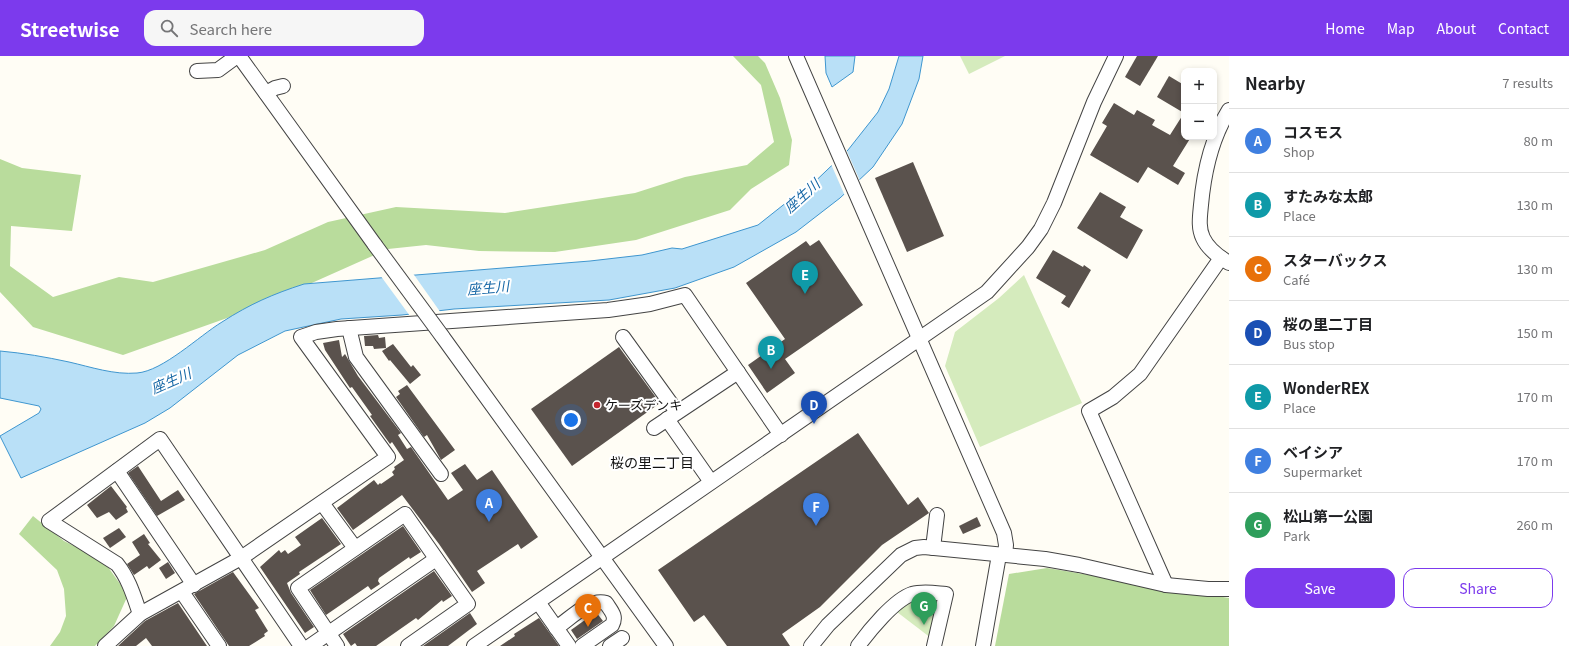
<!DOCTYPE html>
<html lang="en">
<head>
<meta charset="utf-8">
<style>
  body { margin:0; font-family:Georgia,"Noto Sans JP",serif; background:#f6f6f6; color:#202124 }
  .controls { position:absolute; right:12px; top:12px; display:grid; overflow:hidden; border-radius:8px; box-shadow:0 2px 6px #0003 }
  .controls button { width:36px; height:36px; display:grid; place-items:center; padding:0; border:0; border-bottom:1px solid #e0e0e0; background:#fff; color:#202124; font:20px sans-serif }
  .you { position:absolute; left:571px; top:364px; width:14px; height:14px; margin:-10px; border:3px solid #fff; border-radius:50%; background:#1a73e8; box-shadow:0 0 0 6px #1a73e833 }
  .badge { display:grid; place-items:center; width:26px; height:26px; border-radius:50%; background:#7c3aed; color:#fff; font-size:13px; font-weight:700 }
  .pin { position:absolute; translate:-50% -33px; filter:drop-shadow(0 1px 2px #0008) }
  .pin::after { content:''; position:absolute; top:21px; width:14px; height:12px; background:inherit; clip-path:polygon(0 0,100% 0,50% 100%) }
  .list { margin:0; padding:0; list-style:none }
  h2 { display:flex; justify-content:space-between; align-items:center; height:52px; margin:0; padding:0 16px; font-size:17px }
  h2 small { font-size:13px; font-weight:400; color:#757577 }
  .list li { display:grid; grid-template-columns:26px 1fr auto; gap:12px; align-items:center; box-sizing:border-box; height:64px; padding:0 16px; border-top:1px solid #e0e0e0 }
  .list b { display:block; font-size:15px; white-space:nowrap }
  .list p { margin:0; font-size:13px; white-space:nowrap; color:#757577 }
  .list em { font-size:13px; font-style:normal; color:#757577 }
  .actions { display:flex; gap:8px; padding:12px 16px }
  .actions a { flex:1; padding:9px 0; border:1px solid #7c3aed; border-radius:12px; text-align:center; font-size:14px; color:#7c3aed }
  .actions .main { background:#7c3aed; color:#fff }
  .icon { flex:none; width:22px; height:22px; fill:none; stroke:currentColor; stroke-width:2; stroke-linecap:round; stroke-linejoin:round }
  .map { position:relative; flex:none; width:1229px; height:590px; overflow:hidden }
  header { display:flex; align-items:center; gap:24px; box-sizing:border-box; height:56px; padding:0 20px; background:#7c3aed; color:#fff }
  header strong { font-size:19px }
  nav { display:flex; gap:22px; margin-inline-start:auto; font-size:14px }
  .search { width:280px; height:36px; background:#f6f6f6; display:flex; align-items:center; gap:10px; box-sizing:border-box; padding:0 14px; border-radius:12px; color:#757577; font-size:15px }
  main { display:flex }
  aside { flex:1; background:#fff }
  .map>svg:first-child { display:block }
  .green { fill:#d5ebbd }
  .forest { fill:#b9dc9c }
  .water { fill:#b9e0f7; stroke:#3f96cf }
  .pier { fill:#fffdf5 }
  .building { fill:#5a524d }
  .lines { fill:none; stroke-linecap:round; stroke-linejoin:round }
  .minor-casing { stroke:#444; stroke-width:16 }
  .minor { stroke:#fff; stroke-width:14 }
  .minor-bridge-casing { stroke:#444; stroke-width:16; stroke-linecap:butt }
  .minor-bridge { stroke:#fff; stroke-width:14 }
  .poi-dot { fill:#c4262e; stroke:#fff; stroke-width:1.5 }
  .labels { text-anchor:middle; stroke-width:4; stroke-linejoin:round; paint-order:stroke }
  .poi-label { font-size:13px; fill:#111; stroke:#fff; text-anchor:start }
  .water-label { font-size:14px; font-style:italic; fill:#1768a6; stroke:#fff }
  .neighbourhood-label { font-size:14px; fill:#111; stroke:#fff }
</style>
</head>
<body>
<header>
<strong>Streetwise</strong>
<div class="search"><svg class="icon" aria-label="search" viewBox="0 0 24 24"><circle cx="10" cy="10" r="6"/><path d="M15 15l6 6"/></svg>Search here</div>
<nav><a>Home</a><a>Map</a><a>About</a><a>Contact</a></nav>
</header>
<main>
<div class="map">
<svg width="1229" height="590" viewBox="0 0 1229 590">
  <rect width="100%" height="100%" fill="#fffdf5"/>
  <g class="green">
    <polygon points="960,0 1005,0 969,18"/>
    <polygon points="1024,219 1082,347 980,391 945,310 955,276 999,242"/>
    <polygon points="926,542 934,544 938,547 931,582 897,556 912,545"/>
  </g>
  <g class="forest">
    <polygon points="733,0 758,0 765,7 780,42 792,84 789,109 751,133 730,154 636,184 555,196 479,195 426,189 388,193 258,251 123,299 33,271 0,236 0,103 22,112 81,119 72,175 11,170 10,210 53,241 119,221 153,226 265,194 328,166 396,151 505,157 635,137 685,121 747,109 774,86 761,29"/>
    <polygon points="33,460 64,485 103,504 128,539 114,570 95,590 50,590 60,576 66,560 64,533 57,514 19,478"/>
    <polygon points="1047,512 1229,542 1229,590 995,590 1009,518"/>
  </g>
  <g class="water">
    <polygon points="825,0 855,0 853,16 832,31 826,17"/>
    <path d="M899,0H923L919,23L902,68L873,111L840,142L796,176L734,211L675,232L609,244L454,253L402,259L341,263L285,275L238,299L170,352L145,367L21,422L0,380L39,357L41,353L39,350L0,342V295C23,297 46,301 69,306C91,311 114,319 137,317C163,315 199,280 222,266C250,248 273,238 304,228L590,205L642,199L672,192L682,193L758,169L787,146L804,136L848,94L878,56L889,33Z"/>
  </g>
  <g class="pier">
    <polygon points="846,93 860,125 845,140 831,108"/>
    <polygon points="412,216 441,257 410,260 380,219"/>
  </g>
  <g class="building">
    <polygon points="1137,0 1158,0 1140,30 1125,21"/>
    <polygon points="1169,20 1184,29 1184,57 1157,41"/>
    <polygon points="1114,47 1134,59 1137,54 1155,64 1152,69 1170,79 1184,57 1184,81 1191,81 1173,110 1185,117 1178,129 1148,111 1138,127 1090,99 1107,70 1102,67"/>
    <polygon points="913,106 944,180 907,196 875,122"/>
    <polygon points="1100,136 1126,151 1120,161 1143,174 1127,203 1077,172"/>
    <polygon points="819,184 863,249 785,303 795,317 767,337 748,309 785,283 746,227 806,185 810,190"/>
    <polygon points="1053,194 1083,211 1084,209 1091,214 1069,252 1061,247 1066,240 1036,222"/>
    <polygon points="378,279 379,282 385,281 386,292 374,293 373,290 365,290 364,280"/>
    <polygon points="339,284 342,301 345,298 358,320 401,377 398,379 407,393 411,391 448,444 463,434 451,417 465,408 477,424 492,414 538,481 521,493 518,488 477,515 485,527 472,536 439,488 402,439 353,474 337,452 374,424 378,429 380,427 381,428 394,419 392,416 395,413 394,411 404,404 392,386 390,388 370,360 372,359 352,331 350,332 344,323 325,294 323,287"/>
    <polygon points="393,288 411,311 413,309 421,319 410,328 390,304 389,305 382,295"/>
    <polygon points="619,291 660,347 572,410 531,353"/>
    <polygon points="407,329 455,394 441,404 427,379 424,381 396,341 400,338 398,335"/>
    <polygon points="858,377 908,449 918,441 929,457 882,489 820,551 782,578 790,590 727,590 704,559 694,566 658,514"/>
    <polygon points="138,410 161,445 178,434 185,444 157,460 128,417"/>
    <polygon points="111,430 127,451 126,452 128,456 116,464 109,456 97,462 87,449"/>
    <polygon points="977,461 981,470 963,478 959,470"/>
    <polygon points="322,462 341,488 299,516 300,518 287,527 291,537 314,571 305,577 260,511 279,494 281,497 285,494 288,498 301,489 295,481"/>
    <polygon points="403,470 421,496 410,503 409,501 379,522 378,525 380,528 371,534 368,530 326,559 310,534"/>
    <polygon points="119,472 126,481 110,492 103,482"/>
    <polygon points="144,478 150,487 148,488 161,504 149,513 147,510 134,519 127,508 140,499 132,486"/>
    <polygon points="168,506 175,517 166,523 159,512"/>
    <polygon points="434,515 452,540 443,546 442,544 418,564 416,562 376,590 357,590 355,587 351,590 343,578"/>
    <polygon points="233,516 259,552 255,554 268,575 264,578 265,580 249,590 229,590 194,538"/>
    <polygon points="178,547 207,590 152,590 146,582 136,590 118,590 145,565"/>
    <polygon points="596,556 603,565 577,583 571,574"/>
    <polygon points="470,557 477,568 448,590 423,590"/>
    <polygon points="539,562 559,590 500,590 515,580 514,578"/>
  </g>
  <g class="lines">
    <g class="minor-casing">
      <g id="minor">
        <polyline points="239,0 375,189"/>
        <polyline points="796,0 1004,477 1006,489 1005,499"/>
        <polyline points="197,15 218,14 237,0"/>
        <polyline points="266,37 275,32 283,30"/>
        <path d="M1229,54C1211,83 1204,115 1201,149C1200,160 1198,172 1203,182C1208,193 1219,201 1229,207"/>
        <polyline points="349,272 356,301 441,418"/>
        <polyline points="442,280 666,590"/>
        <polyline points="623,281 677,356"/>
        <polyline points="667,363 711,426"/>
        <polyline points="654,372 738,316"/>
        <polyline points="117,415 194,529"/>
        <polyline points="322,447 355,492"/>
        <polyline points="933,492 937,459"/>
        <polyline points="1166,529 1089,355 1113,341 1140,318 1221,202"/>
        <polyline points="182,536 219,590"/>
        <polyline points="538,546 569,590"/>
        <path d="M140,558C134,541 129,523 117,508L49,465L160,383L301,590"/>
        <path d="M556,572C570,563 589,542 606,547C611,555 617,560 612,569L582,590"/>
        <polyline points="105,590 140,558 241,502 388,401 301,281 316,276 337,273 608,254 650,248 685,239 781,379"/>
        <polyline points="310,590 436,503"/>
        <polyline points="337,590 298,532 405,458 468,548 408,590"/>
        <polyline points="474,590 987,236 1028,191 1041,173 1054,147 1094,46 1116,0"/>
        <polyline points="610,590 622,582"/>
        <polyline points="811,590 828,569 901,499 915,492 924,491 1045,503 1079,509 1166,529 1208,533 1229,533"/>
        <path d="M858,590C869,575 894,544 912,538C923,535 934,537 946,538L934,590"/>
        <polyline points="983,590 999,499"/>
      </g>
    </g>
    <use href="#minor" class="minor"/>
    <g class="minor-bridge-casing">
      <polyline id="minor-bridge" points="375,189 442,280"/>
    </g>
    <use href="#minor-bridge" class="minor-bridge"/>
  </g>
  <circle class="poi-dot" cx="597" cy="349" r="4"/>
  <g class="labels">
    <g class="poi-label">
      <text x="605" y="354">ケーズデンキ</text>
    </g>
    <g class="water-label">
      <text transform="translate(802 140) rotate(-42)" y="5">座生川</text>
      <text transform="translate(488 232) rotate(-5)" y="5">座生川</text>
      <text transform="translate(171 325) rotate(-24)" y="5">座生川</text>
    </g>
    <g class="neighbourhood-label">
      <text x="652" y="412">桜の里二丁目</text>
    </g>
  </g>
</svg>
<div class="controls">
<button>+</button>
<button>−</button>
</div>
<div class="you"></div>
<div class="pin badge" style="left:489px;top:466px;background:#3f7fe0">A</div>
<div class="pin badge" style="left:771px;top:313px;background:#0f9aa8">B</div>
<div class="pin badge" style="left:588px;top:571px;background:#e8710a">C</div>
<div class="pin badge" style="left:814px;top:368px;background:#1a4fb4">D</div>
<div class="pin badge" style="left:805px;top:238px;background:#0f9aa8">E</div>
<div class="pin badge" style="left:816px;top:470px;background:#3f7fe0">F</div>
<div class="pin badge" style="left:924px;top:569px;background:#2e9e5b">G</div>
</div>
<aside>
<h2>Nearby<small>7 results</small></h2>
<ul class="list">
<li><span class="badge" style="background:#3f7fe0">A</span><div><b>コスモス</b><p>Shop</p></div><em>80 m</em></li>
<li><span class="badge" style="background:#0f9aa8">B</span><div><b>すたみな太郎</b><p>Place</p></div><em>130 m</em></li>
<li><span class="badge" style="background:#e8710a">C</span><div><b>スターバックス</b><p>Café</p></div><em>130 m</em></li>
<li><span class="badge" style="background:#1a4fb4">D</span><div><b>桜の里二丁目</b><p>Bus stop</p></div><em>150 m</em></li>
<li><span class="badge" style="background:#0f9aa8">E</span><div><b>WonderREX</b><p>Place</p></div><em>170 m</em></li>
<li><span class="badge" style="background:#3f7fe0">F</span><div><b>ベイシア</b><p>Supermarket</p></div><em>170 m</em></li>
<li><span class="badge" style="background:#2e9e5b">G</span><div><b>松山第一公園</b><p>Park</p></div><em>260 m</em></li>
</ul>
<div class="actions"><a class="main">Save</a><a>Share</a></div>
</aside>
</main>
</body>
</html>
